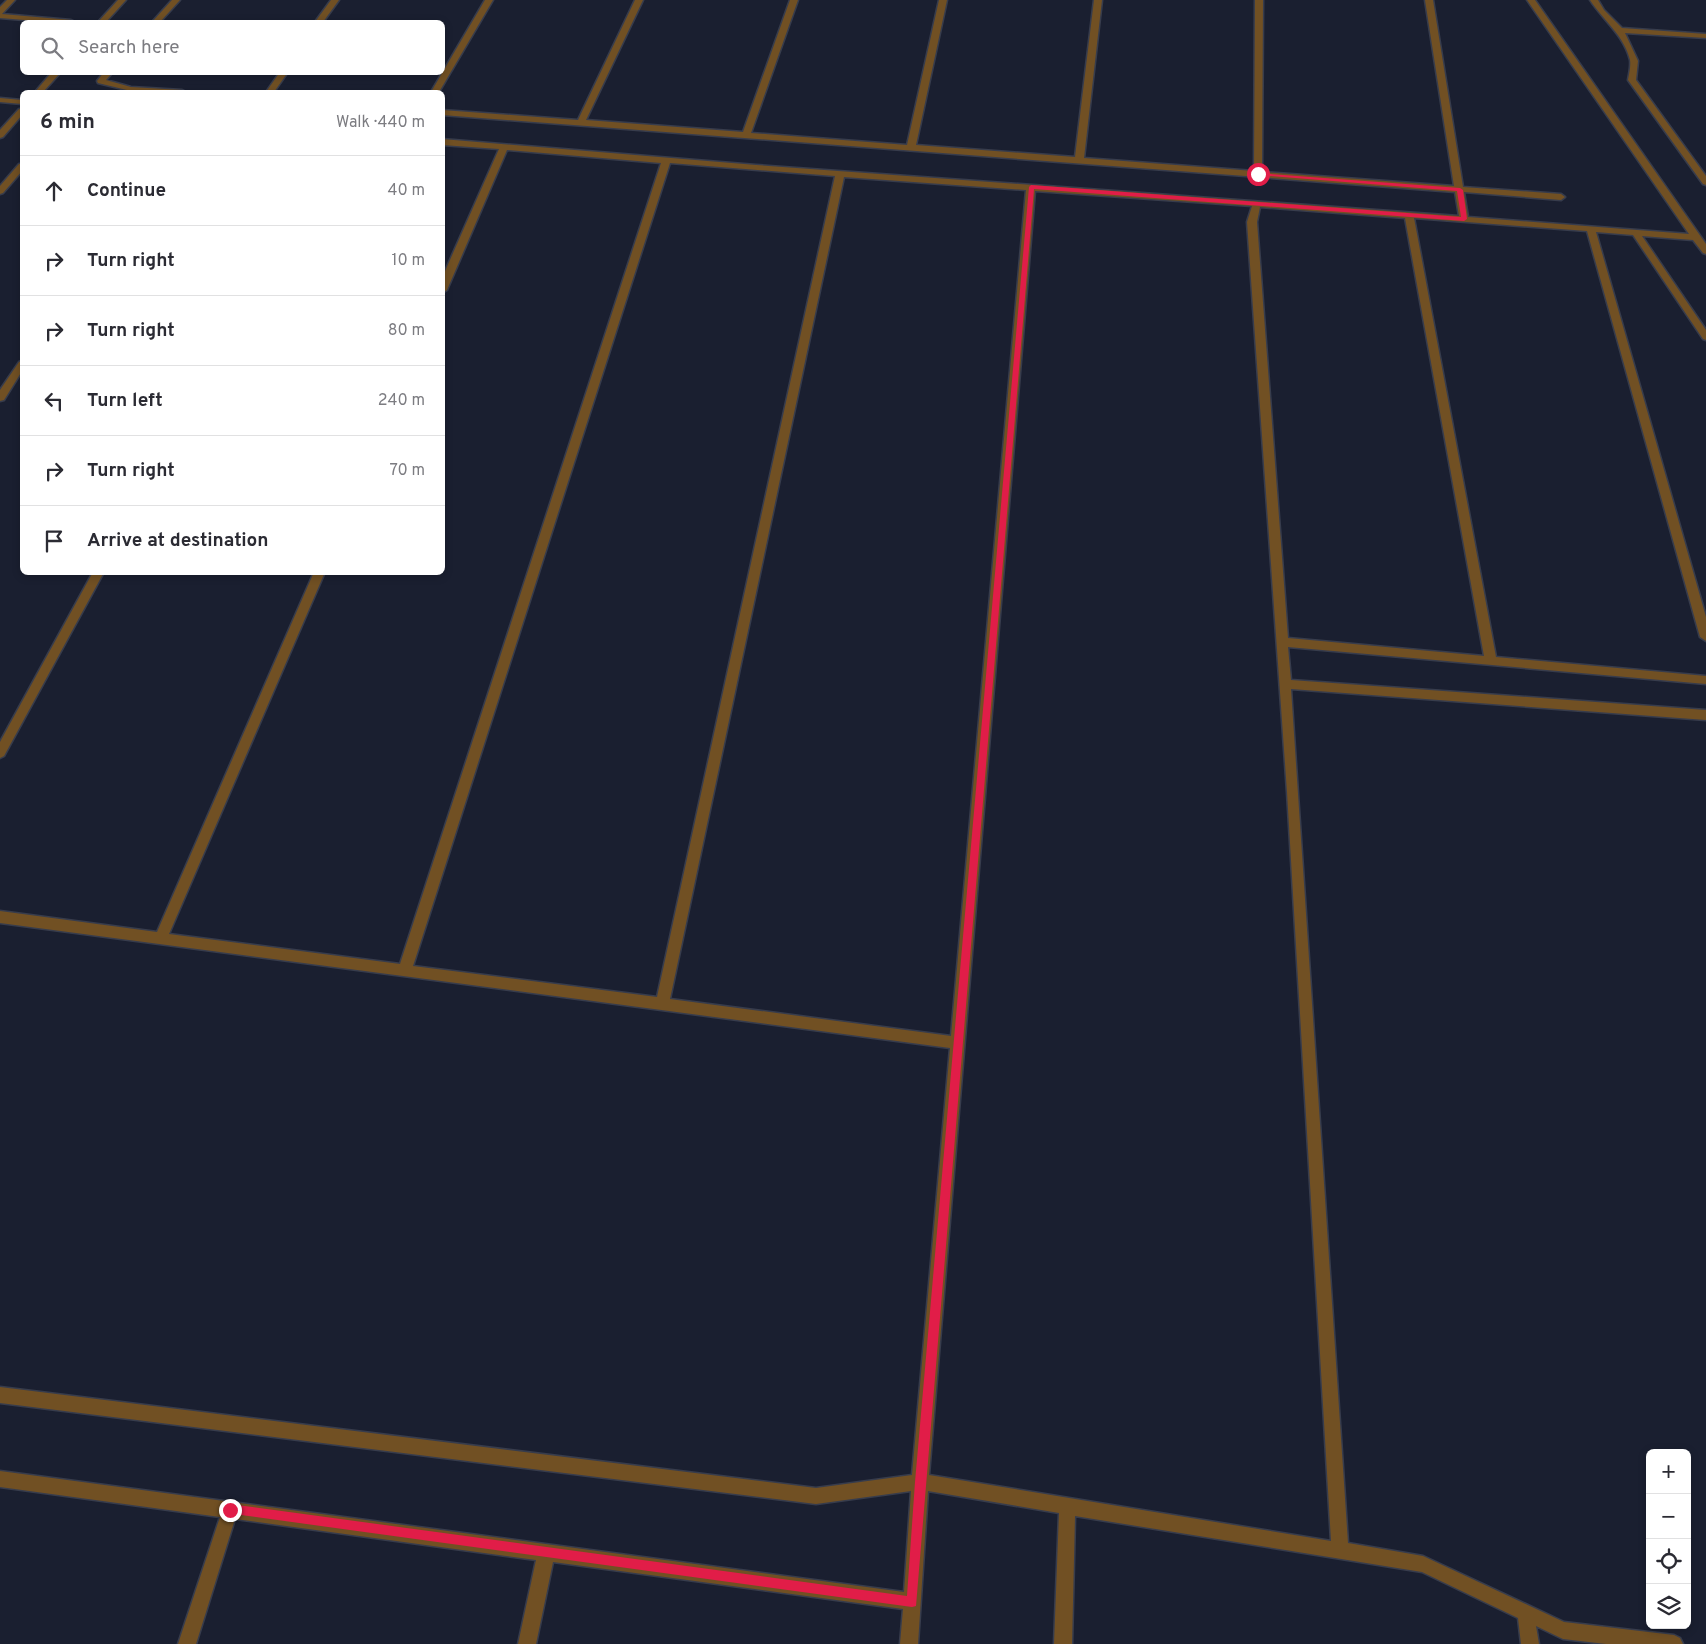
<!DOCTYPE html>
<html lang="en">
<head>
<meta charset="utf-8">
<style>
  body { margin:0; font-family:Overpass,sans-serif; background:#f2f2f3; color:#2b2b33 }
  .controls { position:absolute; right:15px; bottom:15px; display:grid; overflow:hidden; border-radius:8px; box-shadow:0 2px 8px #0003 }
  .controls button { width:45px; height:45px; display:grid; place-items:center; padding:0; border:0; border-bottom:1px solid #e1e1e2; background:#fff; color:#2b2b33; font:25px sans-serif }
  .stop { position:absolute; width:15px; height:15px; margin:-11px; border:4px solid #e11d48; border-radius:50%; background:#fff }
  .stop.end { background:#e11d48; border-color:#fff; box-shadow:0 1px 5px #0008 }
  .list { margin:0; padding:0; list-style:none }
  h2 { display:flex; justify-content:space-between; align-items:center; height:65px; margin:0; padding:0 20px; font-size:21px }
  h2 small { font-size:16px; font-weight:400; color:#7c7c81 }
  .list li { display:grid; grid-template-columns:32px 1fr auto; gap:15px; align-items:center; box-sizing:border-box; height:70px; padding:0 20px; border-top:1px solid #e1e1e2 }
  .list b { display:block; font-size:19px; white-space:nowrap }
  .list em { font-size:16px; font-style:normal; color:#7c7c81 }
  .icon { flex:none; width:28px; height:28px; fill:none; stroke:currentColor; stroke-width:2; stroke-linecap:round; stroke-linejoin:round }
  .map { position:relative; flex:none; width:1706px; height:1644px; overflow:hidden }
  .search { position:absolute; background:#fff; box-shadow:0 2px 8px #0003; left:20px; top:20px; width:425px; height:55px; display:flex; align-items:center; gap:12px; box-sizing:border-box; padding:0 18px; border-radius:8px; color:#7c7c81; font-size:19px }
  .panel { position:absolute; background:#fff; box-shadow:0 2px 8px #0003; left:20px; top:90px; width:425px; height:485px; border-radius:8px }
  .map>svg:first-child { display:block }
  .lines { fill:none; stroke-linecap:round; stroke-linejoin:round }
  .minor-casing { stroke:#373c4c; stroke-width:3 }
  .minor { fill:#715023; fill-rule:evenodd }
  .route { fill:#e11d48 }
</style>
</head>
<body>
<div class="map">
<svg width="1706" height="1644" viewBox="0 0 1706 1644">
  <rect width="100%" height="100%" fill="#1a1f30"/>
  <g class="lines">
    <g class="minor-casing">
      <g id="minor">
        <polygon points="7,0 15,0 2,14 71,20 75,22 49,22 0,18 0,7"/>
        <polygon points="118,0 126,0 106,22 98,22"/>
        <polygon points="172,0 180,0 160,22 152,22"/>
        <polygon points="331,0 339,0 323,22 315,22"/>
        <polygon points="485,0 493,0 439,92 431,92"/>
        <path d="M635,0H643L586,120L743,132L790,0H798L751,133L907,145L939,0H947L916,145L1075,157L1094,0H1102L1084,158L1254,171L1255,0H1263L1262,172L1454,186L1425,0H1433L1463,187L1561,194L1565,197L1561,200L1464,192L1468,217L1689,234L1527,0H1535L1706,244V254L1703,253L1693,240L1642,236L1706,330V340L1703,339L1633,235L1596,232L1706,617V641L1700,637L1587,231L1414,218L1496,657L1706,676V684L1288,647L1291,680L1706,710V720L1291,689L1348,1543L1423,1556L1564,1622L1674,1635L1680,1638L1683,1644H1606L1563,1639L1536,1626L1539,1644H1521L1518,1618L1422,1572L1075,1516L1072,1644H1054L1059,1513L928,1491L918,1644H900L903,1609L553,1562L536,1644H518L536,1560L235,1519L196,1644H178L220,1517L0,1487V1471L904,1592L911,1491L816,1504L0,1403V1387L816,1488L912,1475L950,1048L0,923V911L157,932L314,572H325L169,934L400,964L661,163L507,150L447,290L442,293V278L499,149L442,145V139L756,165L1459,216L1455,192L442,115V110L578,120ZM670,163L835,176L657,997L413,966ZM844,177L1026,190L951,1036L670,999ZM1035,191L1252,206L1247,222L1287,792L1331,1541L929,1475ZM1260,207L1405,218L1484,656L1288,638L1257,222Z"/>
        <path d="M1590,0H1598L1604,10L1622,28L1706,34V38L1625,33L1638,61L1636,80L1706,176V185L1703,184L1628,80C1629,74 1631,66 1630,60C1624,35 1603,20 1590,0Z"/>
        <polygon points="52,72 61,72 43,92 35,92"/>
        <polygon points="104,72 113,72 106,80 131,87 182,90 186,92 131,91 98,83 97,81"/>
        <polygon points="280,72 288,72 274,92 266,92"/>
        <polygon points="0,98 22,100 22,104 0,102"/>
        <polygon points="19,109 22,109 22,115 3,137 0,138 0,130"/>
        <polygon points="19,164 22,164 22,171 3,193 0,194 0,186"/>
        <polygon points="22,361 22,371 4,400 0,401 0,390 19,362"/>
        <polygon points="93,572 104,572 4,756 0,758 0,742"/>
      </g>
    </g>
    <use href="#minor" class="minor"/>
  </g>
  <polygon class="route" points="1258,173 1460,188 1463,190 1467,219 1464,221 1034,189 916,1606 912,1607 226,1513 225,1510 226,1506 230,1504 907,1596 915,1482 1029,187 1031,185 1461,217 1457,191 1256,175"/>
</svg>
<div class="controls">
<button>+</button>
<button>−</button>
<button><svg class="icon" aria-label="locate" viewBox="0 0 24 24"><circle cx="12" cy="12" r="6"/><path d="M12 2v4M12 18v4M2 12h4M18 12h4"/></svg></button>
<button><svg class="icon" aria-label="layers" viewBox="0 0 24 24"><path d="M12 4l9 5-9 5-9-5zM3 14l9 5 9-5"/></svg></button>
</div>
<div class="stop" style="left:1258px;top:174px"></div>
<div class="stop end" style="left:230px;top:1510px"></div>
<div class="search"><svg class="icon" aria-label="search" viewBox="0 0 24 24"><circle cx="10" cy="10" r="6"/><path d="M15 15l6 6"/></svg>Search here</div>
<section class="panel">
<h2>6 min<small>Walk · 440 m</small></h2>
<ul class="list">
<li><svg class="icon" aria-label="ahead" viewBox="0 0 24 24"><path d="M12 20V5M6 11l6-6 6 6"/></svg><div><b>Continue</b></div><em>40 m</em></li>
<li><svg class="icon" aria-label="right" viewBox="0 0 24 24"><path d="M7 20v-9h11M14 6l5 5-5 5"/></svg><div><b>Turn right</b></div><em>10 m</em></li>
<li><svg class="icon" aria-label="right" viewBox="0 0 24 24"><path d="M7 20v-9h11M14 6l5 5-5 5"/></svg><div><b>Turn right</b></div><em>80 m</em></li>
<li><svg class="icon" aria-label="left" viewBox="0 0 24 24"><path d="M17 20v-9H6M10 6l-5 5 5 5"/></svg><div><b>Turn left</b></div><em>240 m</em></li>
<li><svg class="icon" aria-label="right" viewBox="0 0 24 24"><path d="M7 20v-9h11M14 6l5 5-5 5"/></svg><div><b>Turn right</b></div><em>70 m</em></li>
<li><svg class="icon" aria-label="arrive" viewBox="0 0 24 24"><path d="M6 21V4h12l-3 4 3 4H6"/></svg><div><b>Arrive at destination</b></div></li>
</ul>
</section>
</div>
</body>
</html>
